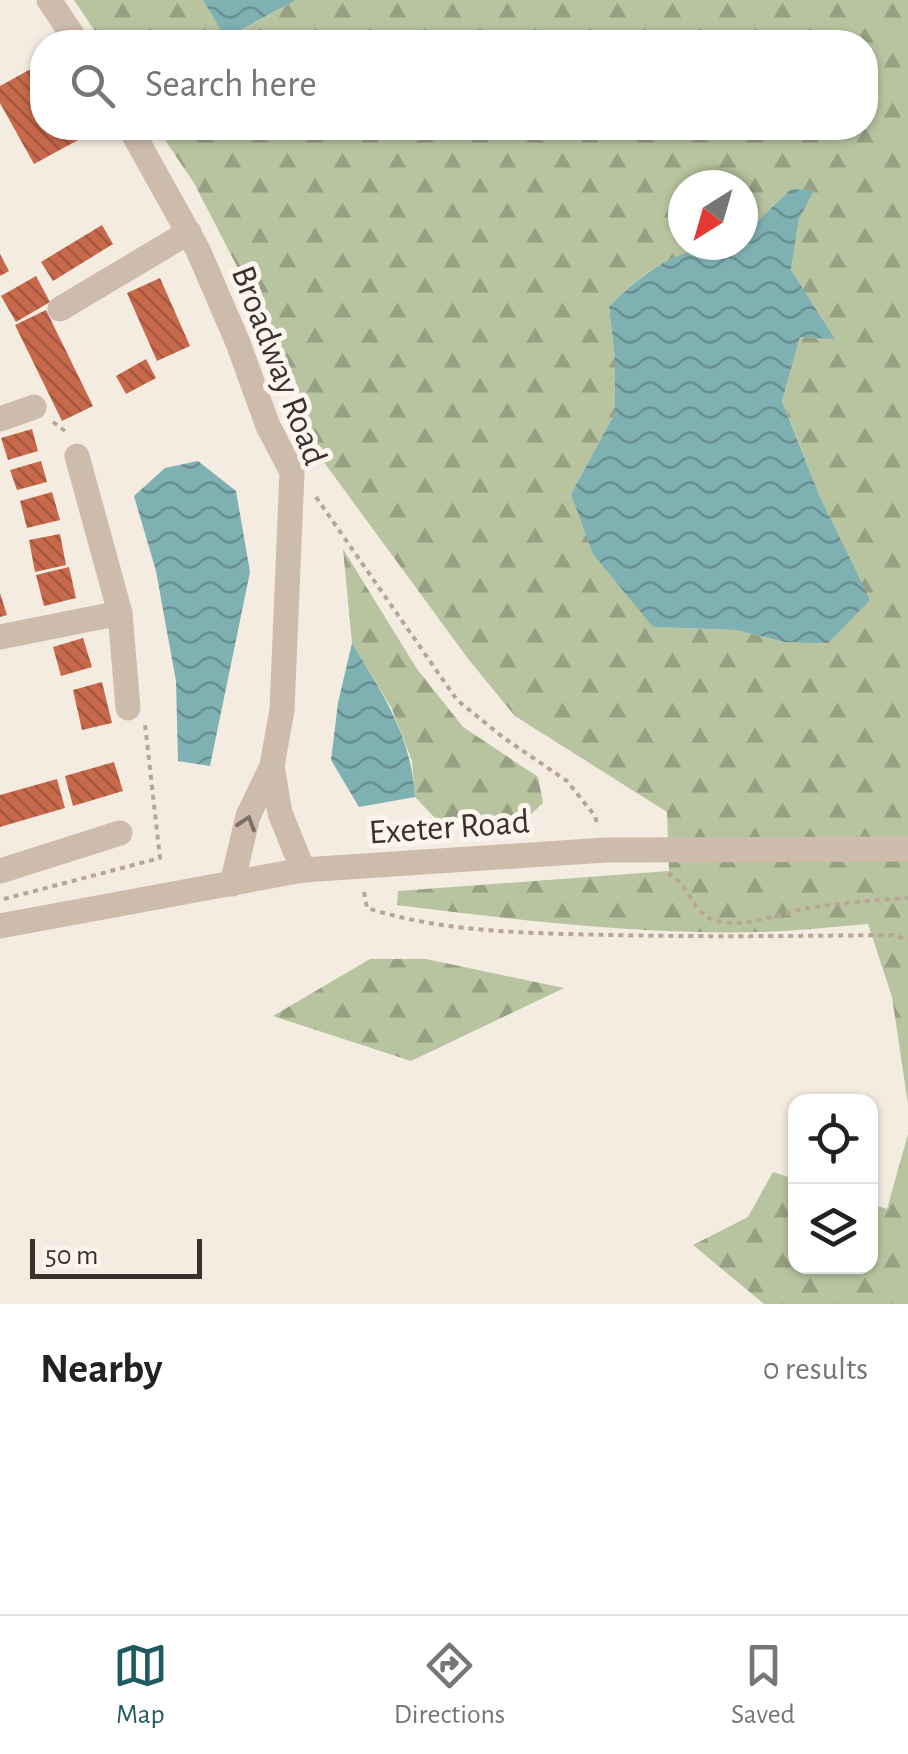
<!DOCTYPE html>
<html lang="en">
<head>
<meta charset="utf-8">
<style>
  body { margin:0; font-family:"Alegreya Sans",sans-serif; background:#f2f2f2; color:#222 }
  .controls { position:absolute; right:30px; bottom:30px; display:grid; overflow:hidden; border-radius:20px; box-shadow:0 2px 8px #0004 }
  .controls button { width:90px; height:90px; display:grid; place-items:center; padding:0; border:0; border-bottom:2px solid #e0e0e0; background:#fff; color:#222; font:50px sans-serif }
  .compass { position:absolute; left:668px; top:170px; width:90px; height:90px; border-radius:50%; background:#fff; box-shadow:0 2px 8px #0004; rotate:217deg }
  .scale { position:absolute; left:30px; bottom:25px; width:172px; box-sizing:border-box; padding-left:10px; border:5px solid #3b302b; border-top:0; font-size:28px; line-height:35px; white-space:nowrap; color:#3b302b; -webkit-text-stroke:8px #fbf5ee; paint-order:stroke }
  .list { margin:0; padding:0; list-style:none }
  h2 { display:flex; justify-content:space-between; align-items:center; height:130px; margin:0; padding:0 40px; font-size:42px }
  h2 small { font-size:32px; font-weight:400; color:#767676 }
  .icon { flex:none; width:55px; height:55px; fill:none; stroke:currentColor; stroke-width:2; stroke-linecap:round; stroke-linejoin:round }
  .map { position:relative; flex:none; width:908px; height:1304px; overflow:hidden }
  .search { position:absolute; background:#fff; box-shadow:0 2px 8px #0004; left:30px; right:30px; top:30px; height:110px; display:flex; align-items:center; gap:25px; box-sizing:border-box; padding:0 35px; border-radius:40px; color:#767676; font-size:38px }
  .sheet { height:310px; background:#fff }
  nav { display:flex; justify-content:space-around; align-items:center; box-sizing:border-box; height:140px; border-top:2px solid #e0e0e0; background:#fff; font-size:28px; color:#767676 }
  nav a { display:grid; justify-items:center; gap:5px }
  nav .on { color:#1f5a5e }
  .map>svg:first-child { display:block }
  .forest { fill:url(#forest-firs); fill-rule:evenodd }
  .water { fill:url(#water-waves) }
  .building { fill:url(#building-back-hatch) }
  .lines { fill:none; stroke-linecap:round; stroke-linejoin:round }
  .path { stroke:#b9a596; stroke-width:4; stroke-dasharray:5 5; stroke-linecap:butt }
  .minor { stroke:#cdbbac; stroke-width:25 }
  .oneway { stroke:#7d6f65 }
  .labels { text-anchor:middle; stroke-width:10; stroke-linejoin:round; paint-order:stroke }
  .street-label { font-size:35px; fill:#3b302b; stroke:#fbf5ee }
</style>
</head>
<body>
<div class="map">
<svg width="908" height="1304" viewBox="0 0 908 1304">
  <defs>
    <pattern id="forest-firs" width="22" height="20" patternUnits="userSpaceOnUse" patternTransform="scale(2.5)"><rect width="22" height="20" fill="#b8c4a0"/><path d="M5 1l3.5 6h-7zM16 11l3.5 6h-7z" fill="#97a083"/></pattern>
    <pattern id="water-waves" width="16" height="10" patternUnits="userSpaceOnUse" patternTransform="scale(2.5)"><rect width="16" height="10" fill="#7fb0b2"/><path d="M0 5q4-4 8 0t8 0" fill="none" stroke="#699091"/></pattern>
    <pattern id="building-back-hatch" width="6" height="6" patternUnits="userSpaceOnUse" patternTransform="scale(2.5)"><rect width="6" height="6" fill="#c8694b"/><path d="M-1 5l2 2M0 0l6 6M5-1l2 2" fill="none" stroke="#a4573f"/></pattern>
  </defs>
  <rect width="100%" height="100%" fill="#f4ebe1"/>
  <g class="forest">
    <path d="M74,0H203L227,38L296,0H908V1104L892,997L868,924C832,927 796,931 760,932C639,935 517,920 397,905L398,891L669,871L667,812L515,716L469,660L323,461L294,377L194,183L157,128H866V42H102ZM683,185H743V235L791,189L813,191L799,219L791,270L834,338L800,337L782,400L820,497L869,601L784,642L735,630L653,627L571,494L615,413V359L609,306C655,262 663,259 726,245H683Z"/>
    <polygon points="343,549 417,669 463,727 538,777 543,803 530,815 436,819 415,797 412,761 392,709 352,643"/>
    <polygon points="370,959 426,959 564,988 411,1061 273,1016"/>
    <polygon points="908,1134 908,1304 764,1304 693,1245 748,1217 773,1172 795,1179 796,1266 870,1266 871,1204 887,1209"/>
  </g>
  <g class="water">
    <polygon points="203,0 296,0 226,38"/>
    <path d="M791,189L814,190L799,219L791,270L835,339L800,337L782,401L820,497L870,600L828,643L784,642L735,630L653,627L593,554L571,494L615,413V359L609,306C652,265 680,245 743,245V235Z"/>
    <polygon points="198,461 236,491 250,572 210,766 178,761 176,681 156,571 134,496 165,468"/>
    <path d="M352,643C383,695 411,734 415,797L359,807L331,760L338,703Z"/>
  </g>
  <g class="building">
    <polygon points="38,65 42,72 42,128 73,128 80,139 34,164 0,103 0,86"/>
    <polygon points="102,225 113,244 53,281 41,262"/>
    <polygon points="0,254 9,271 0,276"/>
    <polygon points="36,276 50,302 16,322 1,296"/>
    <polygon points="160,278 190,346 157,361 127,293"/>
    <polygon points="46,310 93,406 62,421 15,325"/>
    <polygon points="146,359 156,378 126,394 116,376"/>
    <polygon points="32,429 38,451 8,460 1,438"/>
    <polygon points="41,461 47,482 17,490 10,470"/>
    <polygon points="52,492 60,520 27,528 20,501"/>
    <polygon points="60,534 66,565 35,572 29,540"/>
    <polygon points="69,567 76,598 44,606 36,575"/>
    <polygon points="0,593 7,615 0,617"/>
    <polygon points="83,638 92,667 61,676 53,647"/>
    <polygon points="102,682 112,723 82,730 73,690"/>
    <polygon points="114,762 123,791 73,806 65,776"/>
    <polygon points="57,779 65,808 0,827 0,795"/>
  </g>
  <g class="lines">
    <g class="path">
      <polyline points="53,422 69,434"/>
      <polyline points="316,497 457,700 504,738 567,781 595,816 598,827"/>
      <path d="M668,873C690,886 691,908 709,918C736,932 780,913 808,908C841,903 875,900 908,898"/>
      <path d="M364,892L367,908C445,933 529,933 610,935C704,937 798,936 893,935L908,940"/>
      <polyline points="4,899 160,858 145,724"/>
    </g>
    <g class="minor">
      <polyline points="49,0 77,42"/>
      <polyline points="130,128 198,250 238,343 268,426 292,472 282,710 272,766 248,816 232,884"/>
      <polyline points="60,309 189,232"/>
      <polyline points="0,419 34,407"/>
      <polyline points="77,456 120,613 128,708"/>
      <polyline points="0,637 120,613"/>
      <polyline points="272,766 280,813 303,870"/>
      <polyline points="0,871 120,833"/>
      <polyline points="0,926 303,870 606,850 908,849"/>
    </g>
  </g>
  <defs><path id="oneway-chevron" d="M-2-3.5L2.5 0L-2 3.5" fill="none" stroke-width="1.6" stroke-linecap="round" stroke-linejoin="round" transform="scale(2.5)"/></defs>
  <use class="oneway" href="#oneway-chevron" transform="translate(247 823) rotate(-73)"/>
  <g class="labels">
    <g class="street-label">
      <text transform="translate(280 365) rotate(69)" y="12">Broadway Road</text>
      <text transform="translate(449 826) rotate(-4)" y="12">Exeter Road</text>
    </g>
  </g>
</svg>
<div class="controls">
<button><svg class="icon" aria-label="locate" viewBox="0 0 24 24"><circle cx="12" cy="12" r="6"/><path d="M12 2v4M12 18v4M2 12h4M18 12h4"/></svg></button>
<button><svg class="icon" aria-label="layers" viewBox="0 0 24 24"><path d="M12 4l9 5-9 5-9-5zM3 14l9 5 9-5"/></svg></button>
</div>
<svg class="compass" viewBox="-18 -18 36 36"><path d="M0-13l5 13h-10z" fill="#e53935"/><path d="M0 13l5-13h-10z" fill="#767676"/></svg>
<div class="scale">50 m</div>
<div class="search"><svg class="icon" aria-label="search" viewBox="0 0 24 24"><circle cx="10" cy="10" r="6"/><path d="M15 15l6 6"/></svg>Search here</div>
</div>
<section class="sheet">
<h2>Nearby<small>0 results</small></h2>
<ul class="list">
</ul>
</section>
<nav>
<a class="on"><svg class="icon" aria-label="map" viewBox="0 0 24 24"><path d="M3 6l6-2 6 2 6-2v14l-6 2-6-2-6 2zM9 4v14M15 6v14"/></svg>Map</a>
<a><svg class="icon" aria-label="directions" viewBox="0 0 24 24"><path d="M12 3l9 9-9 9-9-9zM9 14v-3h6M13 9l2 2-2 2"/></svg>Directions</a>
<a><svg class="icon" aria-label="saved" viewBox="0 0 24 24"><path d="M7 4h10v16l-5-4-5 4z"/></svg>Saved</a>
</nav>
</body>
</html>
